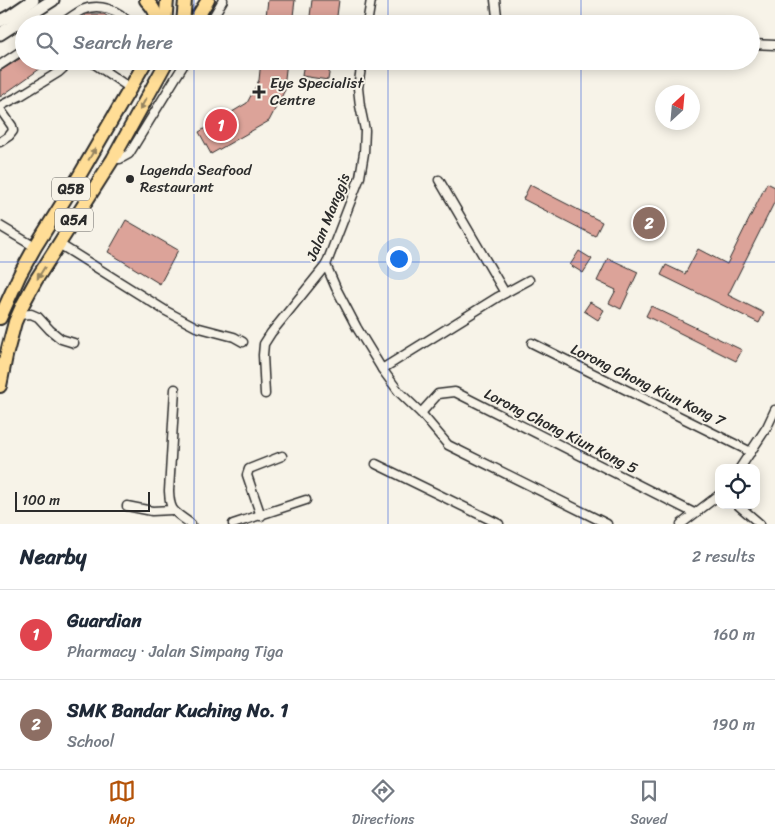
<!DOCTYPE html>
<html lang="en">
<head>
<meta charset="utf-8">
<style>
  body { margin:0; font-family:Sriracha,sans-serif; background:#f6f6f7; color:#1f2937 }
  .controls { position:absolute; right:15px; bottom:15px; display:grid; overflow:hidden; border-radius:10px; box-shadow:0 2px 12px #0003 }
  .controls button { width:45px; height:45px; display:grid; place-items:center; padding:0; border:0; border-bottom:1px solid #e0e1e3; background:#fff; color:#1f2937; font:25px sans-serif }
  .compass { position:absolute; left:655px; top:85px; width:45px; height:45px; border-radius:50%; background:#fff; box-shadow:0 2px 12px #0003; rotate:26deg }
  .scale { position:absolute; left:15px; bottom:12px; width:135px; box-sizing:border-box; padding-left:5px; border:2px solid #2b2b2b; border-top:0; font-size:14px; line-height:18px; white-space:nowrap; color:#2b2b2b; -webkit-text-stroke:4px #f7f3e8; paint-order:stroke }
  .you { position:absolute; left:398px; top:258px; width:18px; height:18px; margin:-12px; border:4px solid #fff; border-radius:50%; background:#1a73e8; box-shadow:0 0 0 8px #1a73e833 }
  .badge { display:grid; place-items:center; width:32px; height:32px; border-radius:50%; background:#b45309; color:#fff; font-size:16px; font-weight:700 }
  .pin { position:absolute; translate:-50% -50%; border:2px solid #fff; box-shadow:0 1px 5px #0006 }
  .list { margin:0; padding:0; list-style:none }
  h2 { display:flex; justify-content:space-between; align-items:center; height:65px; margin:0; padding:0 20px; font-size:21px }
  h2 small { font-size:16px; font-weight:400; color:#747a83 }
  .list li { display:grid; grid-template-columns:32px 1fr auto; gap:15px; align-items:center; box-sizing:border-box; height:90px; padding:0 20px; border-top:1px solid #e0e1e3 }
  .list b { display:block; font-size:19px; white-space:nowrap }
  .list p { margin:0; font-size:16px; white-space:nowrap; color:#747a83 }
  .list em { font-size:16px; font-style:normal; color:#747a83 }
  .icon { flex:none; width:28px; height:28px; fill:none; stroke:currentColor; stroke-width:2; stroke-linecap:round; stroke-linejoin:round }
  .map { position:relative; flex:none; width:775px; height:524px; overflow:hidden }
  .search { position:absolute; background:#fff; box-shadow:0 2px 12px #0003; left:15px; right:15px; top:15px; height:55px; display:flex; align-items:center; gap:12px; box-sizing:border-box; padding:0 18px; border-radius:28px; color:#747a83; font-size:19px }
  .sheet { height:245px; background:#fff }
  nav { display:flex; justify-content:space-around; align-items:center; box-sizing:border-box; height:70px; border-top:1px solid #e0e1e3; background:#fff; font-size:14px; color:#747a83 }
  nav a { display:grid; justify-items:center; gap:2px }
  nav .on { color:#b45309 }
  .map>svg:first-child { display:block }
  .building { fill:#dca399; stroke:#2b2b2b }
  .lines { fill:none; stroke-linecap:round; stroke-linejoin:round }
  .street-casing { stroke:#2b2b2b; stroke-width:11 }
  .secondary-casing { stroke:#2b2b2b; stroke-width:15 }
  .primary-casing { stroke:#2b2b2b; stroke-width:16 }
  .street { stroke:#f7f3e8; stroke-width:8 }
  .secondary { stroke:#f7f3e8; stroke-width:11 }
  .primary { stroke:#ffdd96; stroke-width:12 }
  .oneway { fill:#958460 }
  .grid { fill:none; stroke:#1d4ed8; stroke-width:1; stroke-opacity:0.55 }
  .poi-dot { fill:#2b2b2b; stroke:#f7f3e8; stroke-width:2 }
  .labels { text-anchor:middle; stroke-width:4; stroke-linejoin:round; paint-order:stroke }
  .shield { fill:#f7f3e8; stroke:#686764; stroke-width:1 }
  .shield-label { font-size:14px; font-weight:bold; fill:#2b2b2b }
  .poi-label { font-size:15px; fill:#2b2b2b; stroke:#f7f3e8; text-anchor:start }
  .street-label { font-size:15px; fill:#2b2b2b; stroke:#f7f3e8 }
</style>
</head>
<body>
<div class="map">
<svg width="775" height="524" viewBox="0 0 775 524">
  <rect width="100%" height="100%" fill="#f7f3e8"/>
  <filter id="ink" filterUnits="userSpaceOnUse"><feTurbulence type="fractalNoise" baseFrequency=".02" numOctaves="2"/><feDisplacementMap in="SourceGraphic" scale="10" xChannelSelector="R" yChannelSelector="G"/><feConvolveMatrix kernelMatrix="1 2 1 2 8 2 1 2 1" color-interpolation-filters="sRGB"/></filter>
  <g filter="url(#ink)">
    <g class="building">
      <polygon points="268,0 295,0 292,24 265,24"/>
      <polygon points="312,0 339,0 336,24 309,24"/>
      <polygon points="87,14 104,14 118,24 74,24"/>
      <polygon points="24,56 24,61 51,61 0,97 0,71"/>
      <polygon points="261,61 287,61 284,87 286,88 269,121 211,154 199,132 247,103 259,80"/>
      <polygon points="304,61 331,61 328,80 302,76"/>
      <polygon points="767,183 775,187 775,201 728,295 764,313 759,323 661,275 666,265 685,274 698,249 727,264"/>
      <polygon points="530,185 602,222 595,236 523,199"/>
      <polygon points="126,220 178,250 160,284 108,252"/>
      <polygon points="579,251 592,259 583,273 570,265"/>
      <polygon points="608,258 638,272 621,309 609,303 616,290 597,281"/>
      <polygon points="590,302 604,310 598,320 584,311"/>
      <polygon points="651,306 742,350 736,361 646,316"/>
    </g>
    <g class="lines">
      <g class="street-casing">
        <g id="street">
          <polyline points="495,0 498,24"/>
          <path d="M61,24C68,19 75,14 82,10C98,3 120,9 129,24"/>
          <polyline points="209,24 223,0"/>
          <polyline points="367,24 371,0"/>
          <polyline points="751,44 775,45"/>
          <polyline points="90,61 130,88"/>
          <polyline points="0,65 24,49"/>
          <polyline points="104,70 110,61"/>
          <polyline points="0,106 20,96 59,72 71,61"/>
          <polyline points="0,109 12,126 13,131 9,136 0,142"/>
          <polyline points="113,159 120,159 129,154 186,61"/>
          <polyline points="439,180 505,293"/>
          <polyline points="0,226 35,247"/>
          <polyline points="59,244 166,311 196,327 234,337 243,342"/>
          <polyline points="326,265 336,288 357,328 382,369 399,392 421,413 448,445 607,524"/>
          <polyline points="18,315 31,314 38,317 50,330 61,339 74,343"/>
          <polyline points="532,343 751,452"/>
          <polyline points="382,369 498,297 529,280"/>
          <path d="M175,389L169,491C170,513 174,511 191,524"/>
          <polyline points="265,394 263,355 264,344 271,333 326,265 360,177 364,153 365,130 360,106 358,88 362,61"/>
          <polyline points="421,413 438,394 455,392 694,513"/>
          <polyline points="376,464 499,524"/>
          <polyline points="740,468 767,427 775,410"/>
          <polyline points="738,505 760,524"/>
          <polyline points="127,506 152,511 172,510"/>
          <polyline points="261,516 247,475 249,469 282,456"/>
          <polyline points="233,524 306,500"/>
          <polyline points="681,524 719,495"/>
        </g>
      </g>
      <g class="secondary-casing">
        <g id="secondary">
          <polyline points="0,21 11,15 33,0"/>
          <polyline points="0,34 53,0"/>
        </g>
      </g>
      <g class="primary-casing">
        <g id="primary">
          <path d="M146,0C153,7 158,14 156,24"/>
          <polyline points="165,24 167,0"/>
          <polyline points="183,24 185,0"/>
          <polyline points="191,24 198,16 208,0"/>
          <polyline points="0,318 20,274 35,247 78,178 146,61"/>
          <polyline points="0,386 6,356 15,322 23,304 36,280 113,159 167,61"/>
        </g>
      </g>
      <use href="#street" class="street"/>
      <use href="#secondary" class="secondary"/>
      <use href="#primary" class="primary"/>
    </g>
    <defs><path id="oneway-solid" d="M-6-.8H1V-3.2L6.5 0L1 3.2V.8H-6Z" transform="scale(1.25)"/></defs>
    <g class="oneway">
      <use href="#oneway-solid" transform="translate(143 104) rotate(119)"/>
      <use href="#oneway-solid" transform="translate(92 154) rotate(-60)"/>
      <use href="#oneway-solid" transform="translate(41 273) rotate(122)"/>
    </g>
  </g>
  <path class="grid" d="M194,0V24M388,0V24M581,0V24M194,61V524M388,61V524M581,61V524M0,262H775"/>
  <g class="poi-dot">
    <path d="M256.5 84.5h5v5h5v5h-5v5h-5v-5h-5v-5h5z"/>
    <circle cx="130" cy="179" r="5"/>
  </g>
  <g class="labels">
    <g class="shield">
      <rect x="52" y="177.5" width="38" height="23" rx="4"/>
      <rect x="55" y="208.5" width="38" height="23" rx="4"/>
    </g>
    <g class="shield-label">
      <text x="71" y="194">Q5B</text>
      <text x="74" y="225">Q5A</text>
    </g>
    <g class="poi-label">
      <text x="270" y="88">Eye Specialist<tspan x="270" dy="17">Centre</tspan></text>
      <text x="140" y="175">Lagenda Seafood<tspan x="140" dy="17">Restaurant</tspan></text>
    </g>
    <g class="street-label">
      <text transform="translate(328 217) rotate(-68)" y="5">Jalan Manggis</text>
      <text transform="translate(648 385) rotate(26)" y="5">Lorong Chong Kiun Kong 7</text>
      <text transform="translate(561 431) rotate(27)" y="5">Lorong Chong Kiun Kong 5</text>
    </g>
  </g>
</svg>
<div class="controls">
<button><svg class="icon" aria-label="locate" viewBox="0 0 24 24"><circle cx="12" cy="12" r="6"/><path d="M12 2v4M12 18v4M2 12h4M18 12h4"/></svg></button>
</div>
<svg class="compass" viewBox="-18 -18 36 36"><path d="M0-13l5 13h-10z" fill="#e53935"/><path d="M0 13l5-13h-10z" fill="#747a83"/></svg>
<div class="scale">100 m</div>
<div class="you"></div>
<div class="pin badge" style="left:221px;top:125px;background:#e0444e">1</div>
<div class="pin badge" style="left:649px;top:223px;background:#8d6e63">2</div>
<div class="search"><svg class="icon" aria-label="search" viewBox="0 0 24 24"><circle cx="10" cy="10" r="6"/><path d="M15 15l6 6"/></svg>Search here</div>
</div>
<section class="sheet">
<h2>Nearby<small>2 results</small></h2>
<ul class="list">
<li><span class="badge" style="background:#e0444e">1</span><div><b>Guardian</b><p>Pharmacy · Jalan Simpang Tiga</p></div><em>160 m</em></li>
<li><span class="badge" style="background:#8d6e63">2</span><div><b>SMK Bandar Kuching No. 1</b><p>School</p></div><em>190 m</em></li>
</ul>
</section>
<nav>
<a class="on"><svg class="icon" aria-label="map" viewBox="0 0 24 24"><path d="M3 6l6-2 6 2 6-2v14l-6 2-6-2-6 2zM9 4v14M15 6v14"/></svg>Map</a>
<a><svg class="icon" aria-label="directions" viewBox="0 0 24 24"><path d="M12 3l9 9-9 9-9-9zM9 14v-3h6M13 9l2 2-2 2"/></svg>Directions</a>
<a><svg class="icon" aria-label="saved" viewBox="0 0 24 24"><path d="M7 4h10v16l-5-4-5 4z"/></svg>Saved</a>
</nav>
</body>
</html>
